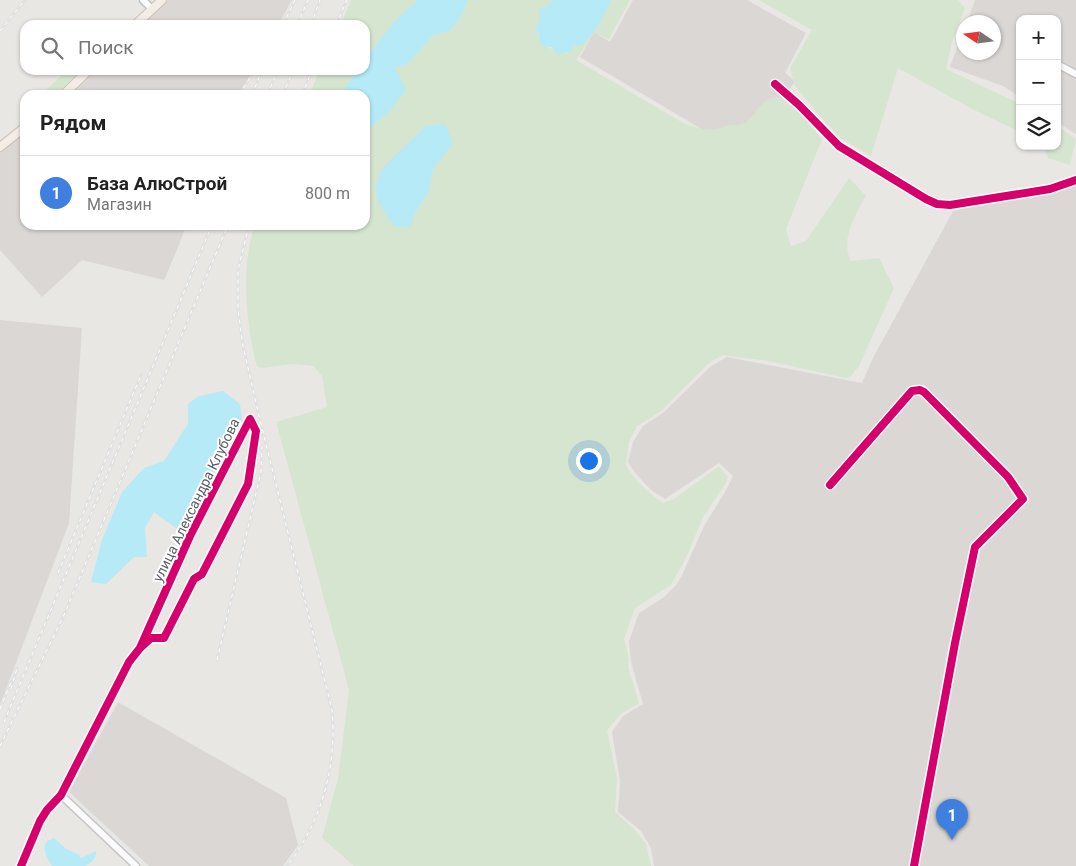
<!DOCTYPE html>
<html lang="ru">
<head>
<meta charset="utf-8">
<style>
  body { margin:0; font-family:Roboto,sans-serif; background:#f2f2f2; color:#222 }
  .controls { position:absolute; right:15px; top:15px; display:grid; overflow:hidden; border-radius:10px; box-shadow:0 1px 4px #0004 }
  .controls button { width:45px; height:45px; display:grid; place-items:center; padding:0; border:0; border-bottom:1px solid #e0e0e0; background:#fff; color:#222; font:25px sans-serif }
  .compass { position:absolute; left:956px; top:15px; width:45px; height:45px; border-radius:50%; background:#fff; box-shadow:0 1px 4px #0004; rotate:283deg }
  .you { position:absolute; left:588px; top:460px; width:18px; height:18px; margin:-12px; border:4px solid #fff; border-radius:50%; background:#1a73e8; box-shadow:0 0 0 8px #1a73e833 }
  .badge { display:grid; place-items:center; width:32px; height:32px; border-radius:50%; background:#b45309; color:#fff; font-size:16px; font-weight:700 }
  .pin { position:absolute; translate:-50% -41px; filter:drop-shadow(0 1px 2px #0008) }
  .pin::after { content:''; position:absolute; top:26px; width:18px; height:15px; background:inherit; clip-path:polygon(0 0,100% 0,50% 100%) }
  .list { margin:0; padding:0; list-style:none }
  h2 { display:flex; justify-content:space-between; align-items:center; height:65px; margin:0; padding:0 20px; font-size:21px }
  h2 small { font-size:16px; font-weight:400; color:#767676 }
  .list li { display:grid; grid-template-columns:32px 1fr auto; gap:15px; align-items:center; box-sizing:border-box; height:75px; padding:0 20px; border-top:1px solid #e0e0e0 }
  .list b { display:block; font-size:19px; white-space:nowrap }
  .list p { margin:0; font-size:16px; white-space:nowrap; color:#767676 }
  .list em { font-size:16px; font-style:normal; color:#767676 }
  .icon { flex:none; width:28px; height:28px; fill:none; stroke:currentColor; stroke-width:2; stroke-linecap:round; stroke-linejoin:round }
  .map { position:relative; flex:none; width:1076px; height:866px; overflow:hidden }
  .search { position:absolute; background:#fff; box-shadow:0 1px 4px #0004; left:20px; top:20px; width:350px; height:55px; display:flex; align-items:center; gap:12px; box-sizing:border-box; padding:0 18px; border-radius:15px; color:#767676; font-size:19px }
  .panel { position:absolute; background:#fff; box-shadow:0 1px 4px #0004; left:20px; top:90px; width:350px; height:140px; border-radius:15px }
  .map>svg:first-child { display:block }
  .industrial { fill:#dad7d5 }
  .green { fill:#d6e5cf; fill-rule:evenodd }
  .water { fill:#b5eaf6 }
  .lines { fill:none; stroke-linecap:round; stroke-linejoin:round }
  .minor-casing { stroke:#c4c5c5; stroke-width:9 }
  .major-casing { stroke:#d1c1b1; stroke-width:10 }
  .minor { stroke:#fcfbfb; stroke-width:6 }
  .major { stroke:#f2ede7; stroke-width:8 }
  .rail-casing { stroke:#e0e1e1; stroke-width:3 }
  .rail { stroke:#fff; stroke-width:1; stroke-dasharray:4; stroke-linecap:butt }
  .cycleway-casing { stroke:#fff; stroke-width:11 }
  .cycleway { stroke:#d6006c; stroke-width:8 }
  .labels { text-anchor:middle; stroke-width:4; stroke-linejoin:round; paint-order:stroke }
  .street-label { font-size:14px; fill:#595f62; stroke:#fff }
</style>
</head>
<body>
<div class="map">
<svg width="1076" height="866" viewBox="0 0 1076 866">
  <rect width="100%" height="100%" fill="#e9e7e4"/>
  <g class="industrial">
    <polygon points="165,0 292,0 278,25 139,25"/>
    <polygon points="633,0 747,0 806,33 785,73 795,81 781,103 770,98 737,150 580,57 594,32 610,42"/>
    <polygon points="975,0 1076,0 1076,134 1057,122 1057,19 1020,19 1020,97 1003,86 950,67 963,31 964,52 994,52 994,22 967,22"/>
    <polygon points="92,70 254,70 240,95 66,95"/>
    <polygon points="25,130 25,225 186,225 179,245 164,280 82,260 42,297 0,250 0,150"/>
    <polygon points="1076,183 1076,866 654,866 651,848 641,831 618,812 620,781 612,732 623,716 643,704 631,662 629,641 639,613 663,598 677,584 682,575 704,526 725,492 733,476 719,463 665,499 651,490 636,474 628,462 633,442 643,426 663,413 711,366 727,357 862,383 873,358 953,211 1050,191"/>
    <polygon points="0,320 82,328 69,523 0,705"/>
    <polygon points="118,702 286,798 298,845 283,866 149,866 69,792"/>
  </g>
  <g class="green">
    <polygon points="351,0 417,0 395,21 365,59 365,25 341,25"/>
    <path d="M468,0H553L546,7L541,8V20L535,30L538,33C538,48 556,50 568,53L573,45C594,42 602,17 611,0H630L609,39L594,33L576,60L685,124C695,127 706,131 716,129C720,129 724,126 728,125C732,125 736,126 740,125C759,118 761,88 789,100L822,139L786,229L791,246L806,241L849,178L866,196C855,215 840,240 851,261L879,258L894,288L859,366L850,377L845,378L768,361L722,355L709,363L660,412L637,426L629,442L626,466C636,481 648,493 663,503L674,499L719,466L728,477L726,483L703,517L686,558L671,585L635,608L624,639L629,659L628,667L639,703L621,714L607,730L617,778L615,812L634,829L646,844L651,866H354L322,838L338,779L349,690L276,422L327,407L322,376L313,366L293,364L262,368L257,367C246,324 240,267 255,225H365V132L387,114L395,67L406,65L433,35L448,32L459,20ZM453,143L433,170L429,191L414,215L375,188Z"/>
    <polygon points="759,0 958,0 965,8 952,42 946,69 1020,104 1020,132 974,110 898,68 871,156 840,138 818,114 795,86 790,68 812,30"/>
    <polygon points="67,70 82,70 56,95 41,95"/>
    <polygon points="320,70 356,70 342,95 309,95"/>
    <polygon points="1057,126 1076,139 1070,165 1048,158 1043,146 1057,146"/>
  </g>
  <g class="water">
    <polygon points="417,0 468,0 459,20 448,32 433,35 406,65 395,67 406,90 387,114 365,132 365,95 342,95 356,70 365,70 365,59 395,21"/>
    <path d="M553,0H611C603,17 595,35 580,46H573L570,53L565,52L558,55L551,47L541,46L538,33L535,30L540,20L539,11L541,8L546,7Z"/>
    <polygon points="445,124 453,143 433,170 429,191 414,215 411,226 395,227 379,204 375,188 382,169 426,126"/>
    <polygon points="223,391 240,404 242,422 226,439 217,467 184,534 154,512 145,528 147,557 134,557 106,584 91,582 102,540 122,492 144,468 164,461 188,424 188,404 199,396"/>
    <path d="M54,838L65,848L79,855L81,858L96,851C97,858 91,863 85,866H52C46,856 38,843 54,838Z"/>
  </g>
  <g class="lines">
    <g class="minor-casing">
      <g id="minor">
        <polyline points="143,0 152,9"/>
        <polyline points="1057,64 1076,74"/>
        <polyline points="775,84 799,105 839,146 926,199 937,204 950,205 1050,189 1076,180"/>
        <polyline points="830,485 912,391 920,390 924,392 1008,477 1023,499 975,547 955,643 914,866"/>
        <polyline points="61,795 136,866"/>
        <polyline points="21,866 40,821 47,810 61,795 129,662 140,648 151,638 164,638 194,579 202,574 248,484 256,431 250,419 190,536 140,648"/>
      </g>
    </g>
    <g class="major-casing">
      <g id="major">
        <polyline points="135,25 162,0"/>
        <polyline points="63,95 89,70"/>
        <polyline points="0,147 25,127"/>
      </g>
    </g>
    <use href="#minor" class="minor"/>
    <use href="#major" class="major"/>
    <g class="rail-casing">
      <g id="rail">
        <polyline points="283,25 295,0"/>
        <polyline points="297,25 308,0"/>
        <polyline points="311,25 320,0"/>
        <polyline points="336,25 347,0"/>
        <polyline points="0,31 25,0"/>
        <polyline points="239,95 255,70"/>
        <polyline points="252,95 262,70"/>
        <polyline points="267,95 278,70"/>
        <polyline points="283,95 293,70"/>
        <polyline points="302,95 312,70"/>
        <path d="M249,225L238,270V310L243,346L259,416L332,710C337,766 322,821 287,866"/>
        <polyline points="58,573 141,375"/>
        <polyline points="217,660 261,472 262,446"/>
        <polyline points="11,689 17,668"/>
        <polyline points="0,709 11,682"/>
        <polyline points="4,722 212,225"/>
        <polyline points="0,746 64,615 228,225"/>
      </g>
    </g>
    <use href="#rail" class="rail"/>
    <g class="cycleway-casing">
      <g id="cycleway">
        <polyline points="775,84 799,105 839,146 926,199 937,204 950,205 1050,189 1076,180"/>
        <polyline points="830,485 912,391 920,390 924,392 1008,477 1023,499 975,547 955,643 914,866"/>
        <polyline points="21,866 40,821 47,810 61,795 129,662 140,648 151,638 164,638 194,579 202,574 248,484 256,431 250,419 190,536 140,648"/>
      </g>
    </g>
    <use href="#cycleway" class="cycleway"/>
  </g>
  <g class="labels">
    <g class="street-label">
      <text transform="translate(196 500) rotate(-64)" y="5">улица Александра Клубова</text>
    </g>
  </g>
</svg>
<div class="controls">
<button>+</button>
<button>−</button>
<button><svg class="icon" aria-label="layers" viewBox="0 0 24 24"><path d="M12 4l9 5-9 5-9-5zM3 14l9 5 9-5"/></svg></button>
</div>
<svg class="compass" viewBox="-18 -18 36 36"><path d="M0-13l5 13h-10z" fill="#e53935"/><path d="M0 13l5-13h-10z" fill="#767676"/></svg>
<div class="you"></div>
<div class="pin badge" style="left:952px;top:840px;background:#3f7fe0">1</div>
<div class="search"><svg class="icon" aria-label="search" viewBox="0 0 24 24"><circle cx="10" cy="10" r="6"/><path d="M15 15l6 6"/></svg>Поиск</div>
<section class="panel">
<h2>Рядом<small></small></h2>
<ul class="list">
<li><span class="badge" style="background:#3f7fe0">1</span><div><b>База АлюСтрой</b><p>Магазин</p></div><em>800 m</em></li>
</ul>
</section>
</div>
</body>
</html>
